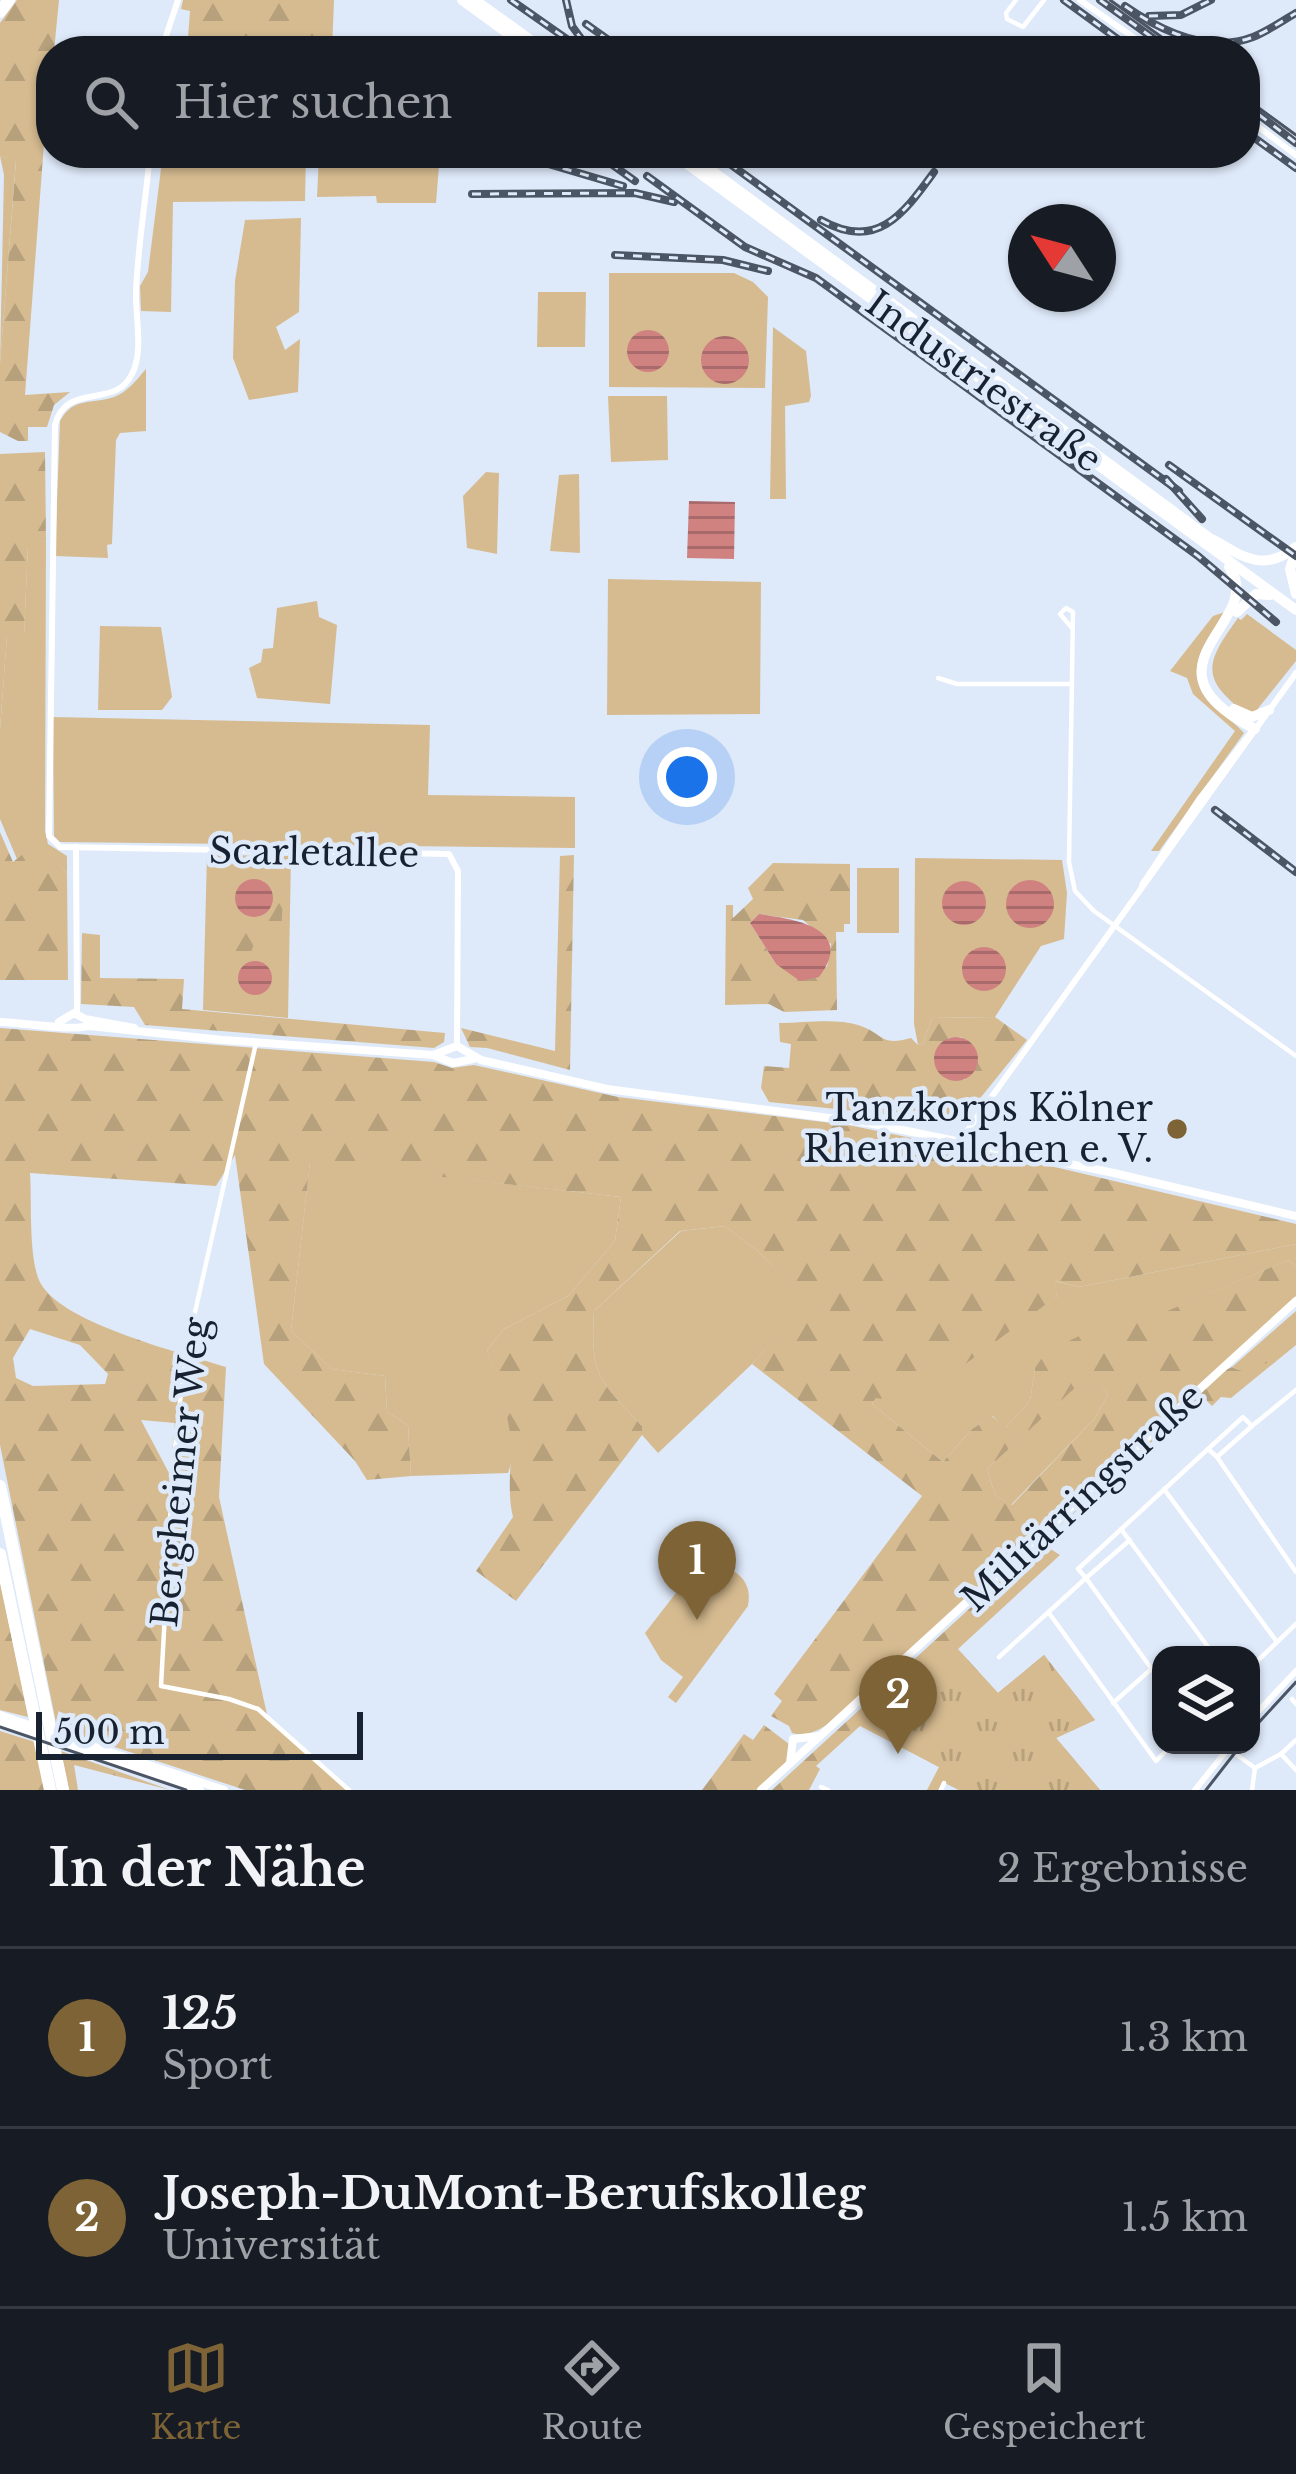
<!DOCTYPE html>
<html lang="de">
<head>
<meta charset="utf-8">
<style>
  body { margin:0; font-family:"Libre Baskerville",serif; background:#242831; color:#f1f3f6 }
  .controls { position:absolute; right:36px; bottom:36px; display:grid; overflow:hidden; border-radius:24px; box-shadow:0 3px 9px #0004 }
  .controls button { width:108px; height:108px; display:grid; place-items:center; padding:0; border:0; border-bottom:3px solid #363941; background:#171b24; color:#f1f3f6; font:60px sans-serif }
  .compass { position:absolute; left:1008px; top:204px; width:108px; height:108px; border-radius:50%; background:#171b24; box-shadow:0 3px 9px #0004; rotate:306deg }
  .scale { position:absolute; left:36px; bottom:30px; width:327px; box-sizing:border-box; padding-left:12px; border:6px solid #17212f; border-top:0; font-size:33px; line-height:42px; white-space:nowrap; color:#17212f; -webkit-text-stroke:9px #dee9f9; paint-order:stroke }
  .you { position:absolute; left:687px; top:777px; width:42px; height:42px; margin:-30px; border:9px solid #fff; border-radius:50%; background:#1a73e8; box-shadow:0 0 0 18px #1a73e833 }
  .badge { display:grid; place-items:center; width:78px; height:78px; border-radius:50%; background:#7d6335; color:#fff; font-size:39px; font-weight:700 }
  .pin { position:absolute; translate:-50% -99px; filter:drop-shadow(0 3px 6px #0008) }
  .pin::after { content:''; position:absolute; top:63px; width:42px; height:36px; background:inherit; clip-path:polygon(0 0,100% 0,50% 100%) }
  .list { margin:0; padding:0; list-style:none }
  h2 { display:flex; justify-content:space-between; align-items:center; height:156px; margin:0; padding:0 48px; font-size:51px }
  h2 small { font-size:39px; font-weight:400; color:#9ea1a6 }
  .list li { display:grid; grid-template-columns:78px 1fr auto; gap:36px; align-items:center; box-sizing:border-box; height:180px; padding:0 48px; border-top:3px solid #363941 }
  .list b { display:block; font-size:45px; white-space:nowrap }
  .list p { margin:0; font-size:39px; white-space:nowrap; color:#9ea1a6 }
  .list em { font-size:39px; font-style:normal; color:#9ea1a6 }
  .icon { flex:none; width:66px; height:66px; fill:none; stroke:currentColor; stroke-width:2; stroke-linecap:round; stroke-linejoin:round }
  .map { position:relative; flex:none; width:1296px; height:1790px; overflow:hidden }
  .search { position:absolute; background:#171b24; box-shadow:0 3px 9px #0004; left:36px; right:36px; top:36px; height:132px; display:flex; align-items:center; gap:30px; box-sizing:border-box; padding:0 42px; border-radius:48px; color:#9ea1a6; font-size:45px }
  .sheet { height:516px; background:#171b24 }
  nav { display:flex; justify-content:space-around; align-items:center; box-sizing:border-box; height:168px; border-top:3px solid #363941; background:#171b24; font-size:33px; color:#9ea1a6 }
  nav a { display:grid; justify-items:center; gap:6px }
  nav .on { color:#7d6335 }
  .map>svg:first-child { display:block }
  .green { fill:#d6bb90 }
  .forest { fill:url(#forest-firs); fill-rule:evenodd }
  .park { fill:url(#park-tufts) }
  .water { fill:url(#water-rules) }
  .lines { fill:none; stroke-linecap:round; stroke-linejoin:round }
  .minor { stroke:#fff; stroke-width:4.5 }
  .tertiary { stroke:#fff; stroke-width:6 }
  .secondary { stroke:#fff; stroke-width:8 }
  .trunk { stroke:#fff; stroke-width:10 }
  .motorway { stroke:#fff; stroke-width:12 }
  .tram { stroke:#4b5564; stroke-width:3 }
  .rail-casing { stroke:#4b5564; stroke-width:8 }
  .rail { stroke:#dee9f9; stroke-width:3; stroke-dasharray:9; stroke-linecap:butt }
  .poi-dot { fill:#7d6335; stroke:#dee9f9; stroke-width:4.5 }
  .labels { text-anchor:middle; stroke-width:9; stroke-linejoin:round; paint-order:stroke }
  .street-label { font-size:36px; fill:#17212f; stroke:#dee9f9 }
  .poi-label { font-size:36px; fill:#17212f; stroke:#dee9f9; text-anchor:end }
</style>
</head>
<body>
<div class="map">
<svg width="1296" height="1790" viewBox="0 0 1296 1790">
  <defs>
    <pattern id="forest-firs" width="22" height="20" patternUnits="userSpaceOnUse" patternTransform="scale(3)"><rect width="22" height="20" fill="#d6bb90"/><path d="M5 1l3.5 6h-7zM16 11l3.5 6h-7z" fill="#b7a07c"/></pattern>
    <pattern id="park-tufts" width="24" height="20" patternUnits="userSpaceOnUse" patternTransform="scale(3)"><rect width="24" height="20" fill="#d6bb90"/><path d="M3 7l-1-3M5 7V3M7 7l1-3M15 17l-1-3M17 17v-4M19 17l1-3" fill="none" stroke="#b7a07c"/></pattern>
    <pattern id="water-rules" width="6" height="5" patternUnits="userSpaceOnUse" patternTransform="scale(3)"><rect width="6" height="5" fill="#d08281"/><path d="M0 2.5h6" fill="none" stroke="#a86a6a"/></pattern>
  </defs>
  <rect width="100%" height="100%" fill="#dee9f9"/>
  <g class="green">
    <polygon points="163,153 306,153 305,201 173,202 171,312 141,311 140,286 148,272"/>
    <polygon points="440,153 436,203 377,203 376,196 317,197 319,155"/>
    <polygon points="0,156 16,160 0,363 4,175"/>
    <polygon points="301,218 299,312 276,327 285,350 300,339 298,392 249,400 233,358 235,281 245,220"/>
    <polygon points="609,273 734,273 753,282 768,297 765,388 609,387"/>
    <polygon points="538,292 586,292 585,347 537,347"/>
    <polygon points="773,327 806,351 811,396 809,402 785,406 786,499 770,499"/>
    <path d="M146,369V431L120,433L116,440L112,544L107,545L108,558L55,556L60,421C74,396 91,405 114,397C128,392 137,379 146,369Z"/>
    <polygon points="608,396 667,396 668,460 611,462"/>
    <polygon points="486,472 499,473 497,554 467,548 463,496"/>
    <polygon points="579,474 580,553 550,551 559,475"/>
    <polygon points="46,541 45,831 48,844 67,856 67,873 38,843 17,859 0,819 0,729 7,635 24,635 28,544"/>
    <polygon points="608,579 761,582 760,714 607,715"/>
    <polygon points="317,601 319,617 337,625 330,704 257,698 249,668 261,662 263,649 273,648 277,608"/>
    <path d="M1228,611C1208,636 1182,668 1207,700C1217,713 1233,720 1244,733L1159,851H1151L1235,731L1193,694L1187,678L1170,671L1213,616Z"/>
    <path d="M1247,614L1296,650V661L1256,711L1246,713C1198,678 1207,661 1238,618L1241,620Z"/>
    <polygon points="100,626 161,627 172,697 162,710 98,710"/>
    <polygon points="53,717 430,725 428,795 575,797 575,848 60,842 54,836"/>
    <polygon points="207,855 291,856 288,1018 203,1010"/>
    <polygon points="915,858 1062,860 1067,893 1064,939 1041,946 995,1017 932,1018 923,1044 918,1045 914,1024"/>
    <rect x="857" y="868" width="42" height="65"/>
    <path d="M310,1161L621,1197L615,1241L568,1296L504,1329L487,1350C498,1385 522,1437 508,1473L411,1476L408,1425L387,1412L385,1376L332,1369L291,1331Z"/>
    <path d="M725,1226L760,1253L809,1303L752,1364L658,1453L642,1435V1426C599,1380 590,1376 594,1311L681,1231Z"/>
    <polygon points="1296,1244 1296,1267 1288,1260 1035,1368 1030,1401 1004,1429 993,1416 972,1429 943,1462 872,1404 876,1398 1031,1314 1057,1296 1054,1281 1079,1287"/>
    <polygon points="1091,1372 1108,1395 1095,1418 1011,1505 995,1495 987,1469"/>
    <path d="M703,1558C729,1567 754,1575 748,1606L676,1703L668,1697L683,1677L661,1660L645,1633Z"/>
  </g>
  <g class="forest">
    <polygon points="17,0 59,0 54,51 51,51 25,395 70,392 54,405 47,427 28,427 28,441 18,441 0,432 0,363 16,161 0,156 0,23"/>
    <polygon points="183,0 334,0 332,51 187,51 190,11 181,9"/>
    <polygon points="45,452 46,541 28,545 24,636 7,636 0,729 0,454"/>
    <polygon points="0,832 13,862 38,842 67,873 68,980 0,980"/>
    <polygon points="574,855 570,1070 487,1048 470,1047 461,1028 555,1051 560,856"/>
    <path d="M773,863L850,864V924H844V932H836L837,1010L784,1012L769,1004L725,1005L726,905H733V918L753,899L748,888ZM759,914L803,920L831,944L827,967L776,964L750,923Z"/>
    <polygon points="283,894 281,938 255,941 250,955 241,960 235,970 218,937 234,915 265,917 274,909 277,895"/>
    <polygon points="82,933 100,935 100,978 184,979 182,1009 445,1033 444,1042 434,1048 145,1025 134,1007 81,1004"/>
    <path d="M995,1017L1027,1040L961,1122L769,1102L761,1088L764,1066L789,1068L791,1044L780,1042L779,1023C803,1023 836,1018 858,1025C884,1033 879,1047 911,1038L918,1045L923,1044L932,1018ZM961,1037L976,1051L977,1065L964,1080L942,1076L948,1038Z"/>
    <path d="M0,1028L434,1062L452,1068L474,1065L618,1097L848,1125L1059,1168L1296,1224V1244L1079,1287L1055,1281L1057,1296L913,1403L876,1398L872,1404L943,1462L972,1429L992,1416L1005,1428L1030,1401L1035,1368L1046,1352L1127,1313L1146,1320L1288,1260L1296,1267V1296C1154,1426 1013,1555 871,1685C850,1705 819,1742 792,1733L789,1726L771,1716L782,1701L774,1694L922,1496L752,1364L808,1303L760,1253L725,1226L680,1231L594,1311C590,1376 599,1380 642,1426V1435L516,1601L476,1571L513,1517C506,1489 513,1462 510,1433C506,1405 495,1377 487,1350L504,1329L568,1296L615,1241L621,1197L310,1162L291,1331L332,1369L385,1376L387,1412L408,1425L411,1476L367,1480L355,1461L264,1364L235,1155L216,1186L30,1173C32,1200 28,1262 41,1284C64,1324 182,1353 226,1367L219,1497L268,1719L346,1790H245L57,1728L0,1445ZM30,1329L80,1345L108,1374L105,1384L33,1386L16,1378L13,1358ZM1091,1373L1108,1395L1095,1418L1012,1505L995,1495L987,1469ZM141,1420L175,1423L170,1475Z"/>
    <polygon points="1296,1332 1296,1345 1231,1398 1221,1397 1212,1406 1202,1396 1051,1534 1226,1370 1232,1367 1239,1370"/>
    <polygon points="1041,1543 1060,1555 958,1649 998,1693 1044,1655 1095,1720 1056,1738 1100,1790 950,1765 959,1790 943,1782 939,1767 860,1726 816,1766 820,1769 809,1790 772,1790"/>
    <polygon points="0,1581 28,1717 0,1710"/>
    <polygon points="764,1725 789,1744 788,1761 757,1790 702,1790 744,1734 753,1740"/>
    <polygon points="0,1731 35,1742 45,1790 0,1790"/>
    <polygon points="61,1751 170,1790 74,1765 78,1790 69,1790"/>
  </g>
  <g class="park">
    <polygon points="1296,1311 1296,1344 1249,1374 1232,1367"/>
    <polygon points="952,1643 998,1693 1044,1655 1095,1720 1056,1738 1100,1790 959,1790 943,1782 938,1790 927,1790 939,1767 860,1725"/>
  </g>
  <g class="water">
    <circle cx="648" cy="351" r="21"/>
    <circle cx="725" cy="360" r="24"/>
    <polygon points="689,501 735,502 734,559 687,558"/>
    <circle cx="254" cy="898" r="19"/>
    <circle cx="1030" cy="904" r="24"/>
    <circle cx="964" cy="903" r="22"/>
    <path d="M759,914C795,919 856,928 819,977L800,981L776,964L750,923Z"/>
    <circle cx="984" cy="969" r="22"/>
    <circle cx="255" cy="978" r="17"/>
    <circle cx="956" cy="1059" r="22"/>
  </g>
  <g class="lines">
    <g class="minor">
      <polyline points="1016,0 1006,13 1007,19 1023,27 1044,0"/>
      <polyline points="1072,628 1060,614 1066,608 1073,612 1069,862 1075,891 1094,911 1296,1056"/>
      <polyline points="938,678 957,684 1070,684"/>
      <polyline points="256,1043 185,1356 173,1467 161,1686 229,1699 258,1709 349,1790"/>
      <polyline points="1208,1449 1243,1417 1252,1426 1296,1390"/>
      <polyline points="1217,1457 1296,1572"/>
      <polyline points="1164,1489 1277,1642"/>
      <polyline points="1121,1529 1214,1655"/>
      <polyline points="1130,1540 1086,1578 1161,1682"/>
      <polyline points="1049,1613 1156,1761 1172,1745"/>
      <polyline points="999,1657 1086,1578 1078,1569 1208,1449 1217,1457 1252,1426"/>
      <polyline points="1251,1667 1296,1624"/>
      <polyline points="1292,1699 1296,1704"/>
      <polyline points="1113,1703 1149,1671"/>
      <polyline points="1223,1745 1255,1768 1281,1754 1296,1740"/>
      <polyline points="1281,1754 1296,1770"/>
      <polyline points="821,1787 828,1790"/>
      <polyline points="941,1790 944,1783"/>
      <polyline points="1252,1790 1255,1768"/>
    </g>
    <g class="tertiary">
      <polyline points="1080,0 1153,51"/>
      <polyline points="161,51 178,0"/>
      <polyline points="1245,117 1296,155"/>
      <path d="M150,153C146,199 138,245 136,291C135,316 144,351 132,374C115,410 66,381 55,425L49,836L60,847L449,854L458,871L457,1046"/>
      <polyline points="76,847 77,1013"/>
      <polyline points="1142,885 1200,798 1252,731"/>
      <polyline points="960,1141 1296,673"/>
      <polyline points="1251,1719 1296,1671"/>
      <polyline points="1195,1790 1231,1745"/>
    </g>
    <g class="secondary">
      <path d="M0,1022C26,1023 70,1031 89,1026L223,1040L433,1055L453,1063L473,1059"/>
      <polyline points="59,1022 74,1013 85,1019 134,1028"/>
      <polyline points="433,1055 457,1046 481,1060 607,1089 868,1123 1114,1173 1296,1216"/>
      <polyline points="0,1715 38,1728"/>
      <polyline points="0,1722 39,1735"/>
      <polyline points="53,1733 224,1790"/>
      <polyline points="54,1740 200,1790"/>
      <polyline points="790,1763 793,1739 819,1736"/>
      <polyline points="761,1790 1296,1301"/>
    </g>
    <g class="trunk">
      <polyline points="462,0 532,51"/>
      <polyline points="475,0 546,51"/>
      <polyline points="672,153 1296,610"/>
      <polyline points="688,153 1211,539"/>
      <path d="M1214,540C1244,558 1265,572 1296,547"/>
      <polyline points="1296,551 1290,569 1296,594"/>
      <path d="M1229,567C1269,621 1130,665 1255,729"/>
      <polyline points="1237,612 1256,594 1270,595"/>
      <polyline points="1234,709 1252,717 1269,710"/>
    </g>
    <g class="motorway">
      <polyline points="0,12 9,0"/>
      <polyline points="0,1486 63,1790"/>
      <polyline points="0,1554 50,1790"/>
    </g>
    <g class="tram">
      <polyline points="1110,0 1181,51"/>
      <polyline points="1245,98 1296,135"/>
      <polyline points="0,1727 186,1790"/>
      <polyline points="1251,1731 1296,1682"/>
      <polyline points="1206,1790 1241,1745"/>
    </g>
    <g class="rail-casing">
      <g id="rail">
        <polyline points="511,0 584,51"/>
        <polyline points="566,0 572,26 588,48"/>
        <polyline points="1064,0 1134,51"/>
        <polyline points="1100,0 1171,51"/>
        <path d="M1125,6C1161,31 1209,54 1253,37C1268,31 1282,21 1296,13"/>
        <polyline points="1149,16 1181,15 1211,0"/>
        <polyline points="586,24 624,51"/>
        <polyline points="1245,104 1296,143"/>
        <polyline points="1245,131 1296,168"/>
        <polyline points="511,153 623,186"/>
        <polyline points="596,153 635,181"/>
        <polyline points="715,153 1179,491"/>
        <polyline points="647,176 745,247 816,278 1198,556 1276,622"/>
        <polyline points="472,194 635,193 674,202"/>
        <path d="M821,220C877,252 904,213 934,172"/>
        <polyline points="615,255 723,260 768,271"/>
        <polyline points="1169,465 1296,556"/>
        <polyline points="1166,479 1202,519"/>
        <polyline points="1215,810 1296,872"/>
      </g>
    </g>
    <use href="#rail" class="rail"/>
  </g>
  <circle class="poi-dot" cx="1177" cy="1129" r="12"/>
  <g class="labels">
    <g class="street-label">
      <text transform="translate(984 381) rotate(36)" y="13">Industriestraße</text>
      <text transform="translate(314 852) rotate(1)" y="13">Scarletallee</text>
      <text transform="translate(180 1472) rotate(-84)" y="13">Bergheimer Weg</text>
      <text transform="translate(1082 1497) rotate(-43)" y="13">Militärringstraße</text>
    </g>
    <g class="poi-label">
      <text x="1153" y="1121">Tanzkorps Kölner<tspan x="1153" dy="41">Rheinveilchen e. V.</tspan></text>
    </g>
  </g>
</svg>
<div class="controls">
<button><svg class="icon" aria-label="layers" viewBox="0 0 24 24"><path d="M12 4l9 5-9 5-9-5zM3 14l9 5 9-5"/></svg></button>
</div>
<svg class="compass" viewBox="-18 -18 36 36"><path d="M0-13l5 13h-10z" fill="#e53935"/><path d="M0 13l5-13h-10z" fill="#9ea1a6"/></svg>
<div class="scale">500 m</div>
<div class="you"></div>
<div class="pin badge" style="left:697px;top:1620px">1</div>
<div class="pin badge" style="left:898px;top:1754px">2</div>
<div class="search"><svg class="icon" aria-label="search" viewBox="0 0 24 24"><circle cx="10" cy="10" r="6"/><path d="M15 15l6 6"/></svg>Hier suchen</div>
</div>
<section class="sheet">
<h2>In der Nähe<small>2 Ergebnisse</small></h2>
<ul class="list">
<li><span class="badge">1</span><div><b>125</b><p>Sport</p></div><em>1.3 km</em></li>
<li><span class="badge">2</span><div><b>Joseph-DuMont-Berufskolleg</b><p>Universität</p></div><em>1.5 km</em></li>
</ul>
</section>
<nav>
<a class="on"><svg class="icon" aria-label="map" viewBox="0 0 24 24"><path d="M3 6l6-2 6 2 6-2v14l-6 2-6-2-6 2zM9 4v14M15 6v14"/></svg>Karte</a>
<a><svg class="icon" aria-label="directions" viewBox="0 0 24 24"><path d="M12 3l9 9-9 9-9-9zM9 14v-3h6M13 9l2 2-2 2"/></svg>Route</a>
<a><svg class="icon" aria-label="saved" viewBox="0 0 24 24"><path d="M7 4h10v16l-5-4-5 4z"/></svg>Gespeichert</a>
</nav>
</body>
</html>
